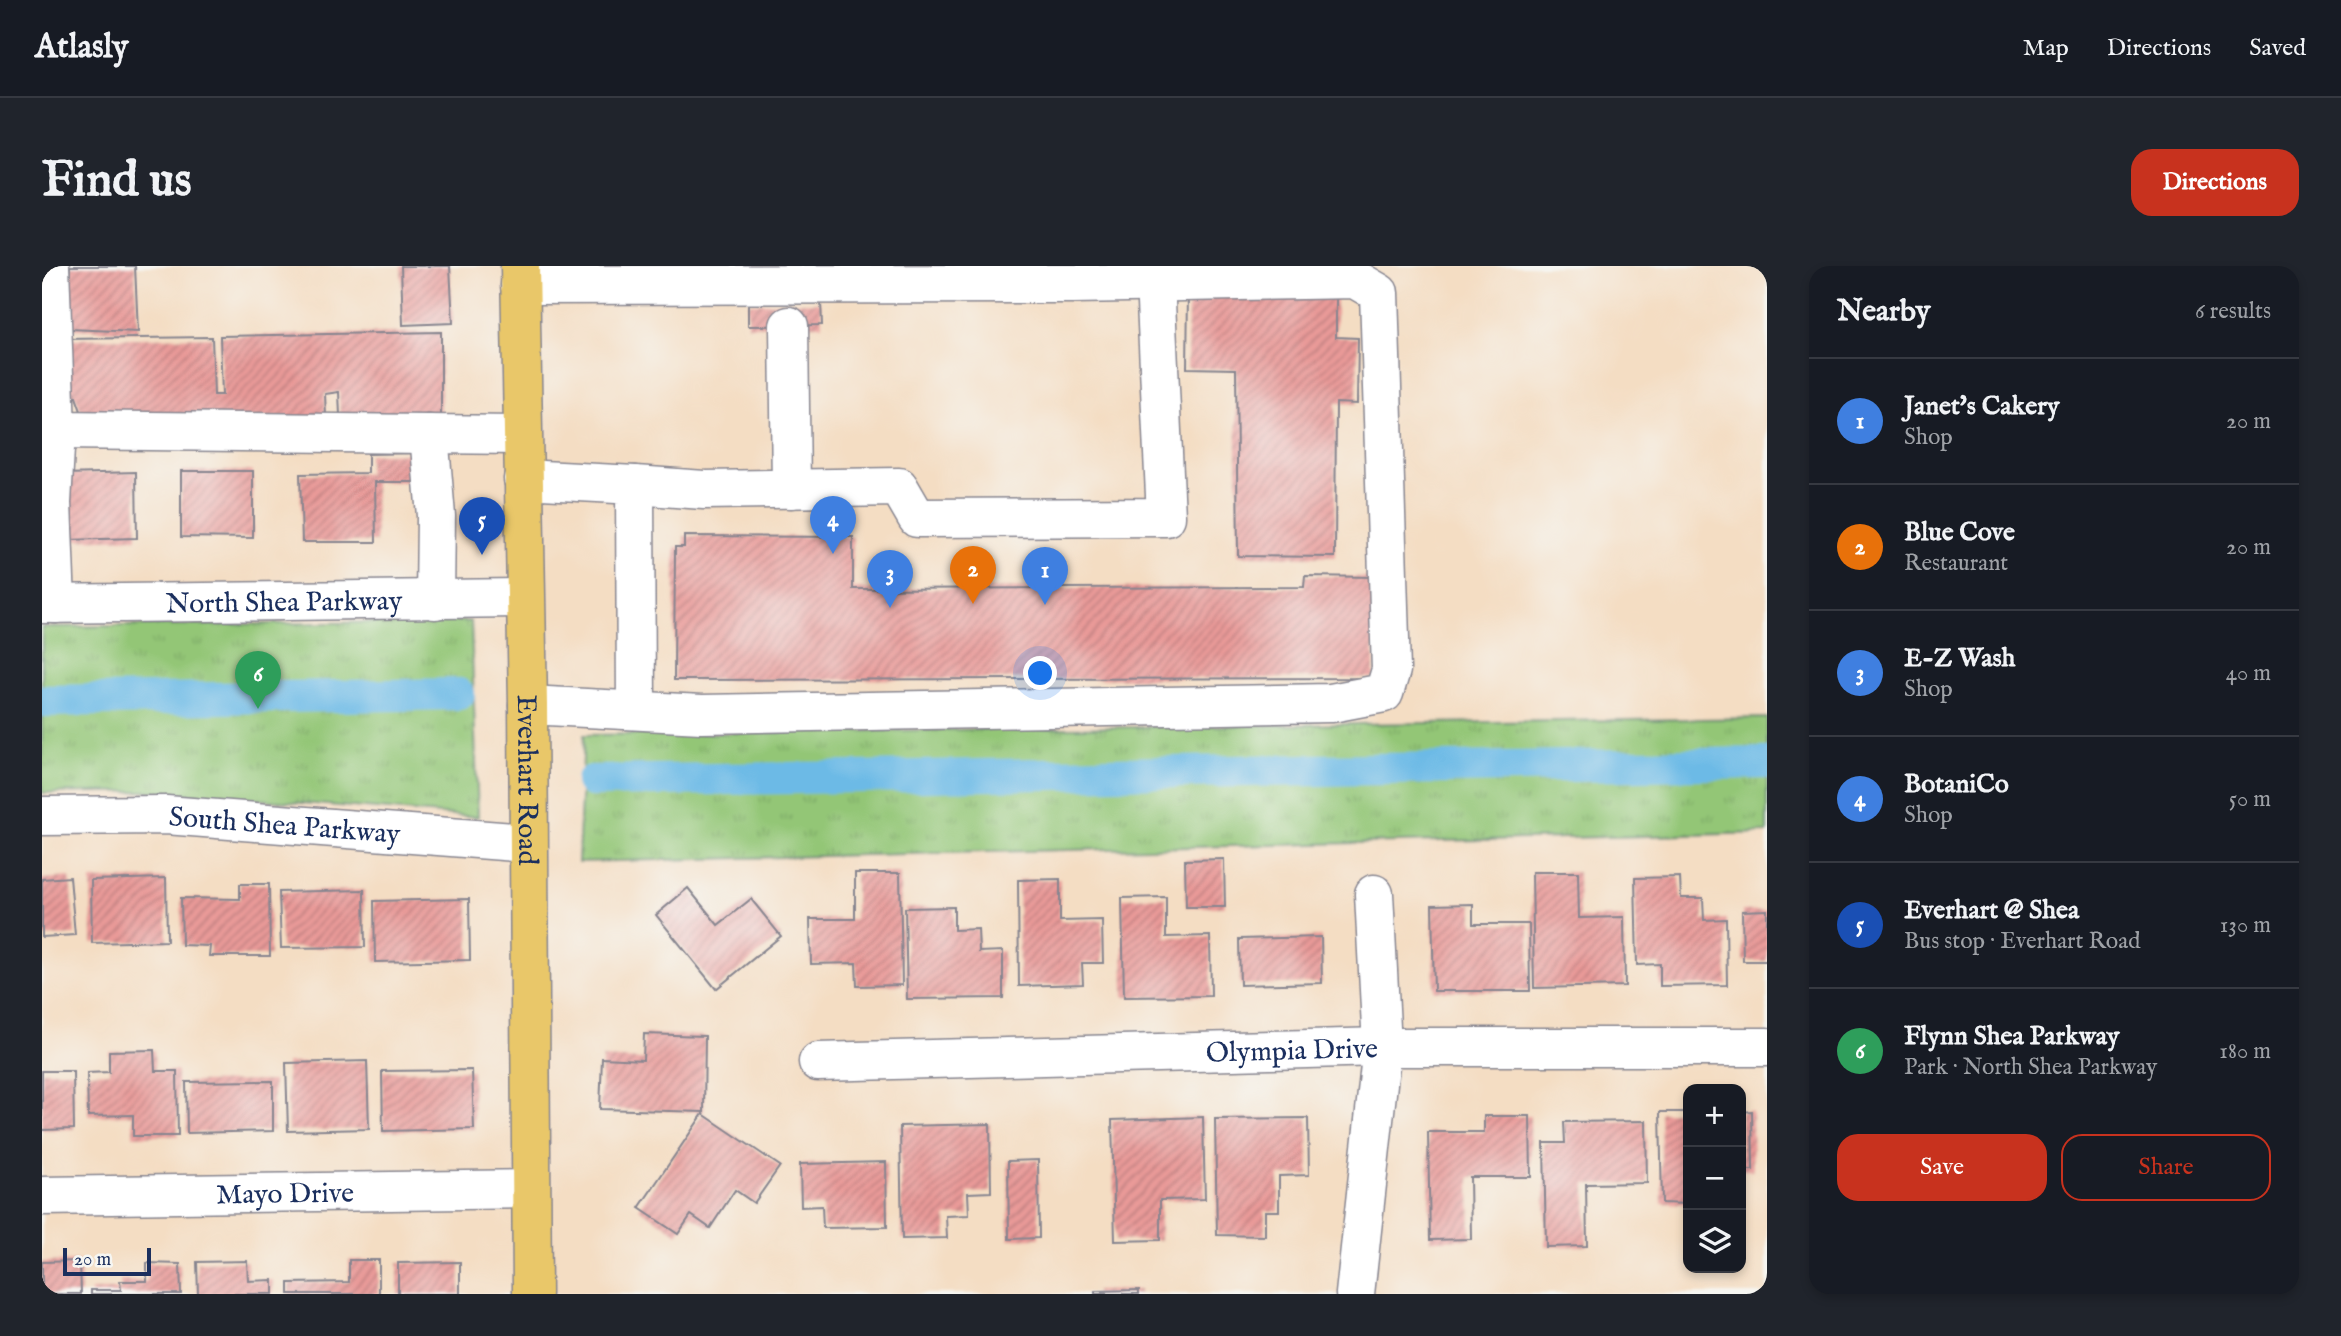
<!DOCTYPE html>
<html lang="en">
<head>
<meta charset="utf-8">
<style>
  body { margin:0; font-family:"IM FELL English",serif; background:#20242c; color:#f1f3f6 }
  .controls { position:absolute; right:21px; bottom:21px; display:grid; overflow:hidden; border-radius:14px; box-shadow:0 4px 10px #0003 }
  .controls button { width:63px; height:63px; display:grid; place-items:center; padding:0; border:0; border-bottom:2px solid #363941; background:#171b24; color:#f1f3f6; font:35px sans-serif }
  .scale { position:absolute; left:21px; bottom:18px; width:88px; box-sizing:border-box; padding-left:7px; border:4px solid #1b2f5e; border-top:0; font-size:19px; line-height:24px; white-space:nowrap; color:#1b2f5e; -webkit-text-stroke:5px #f6f6f2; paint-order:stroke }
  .you { position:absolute; left:999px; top:408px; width:24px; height:24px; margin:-18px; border:5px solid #fff; border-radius:50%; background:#1a73e8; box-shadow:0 0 0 10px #1a73e833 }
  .badge { display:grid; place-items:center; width:46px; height:46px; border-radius:50%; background:#c8321e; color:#fff; font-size:23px; font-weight:700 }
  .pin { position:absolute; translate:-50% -58px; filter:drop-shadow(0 2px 4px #0008) }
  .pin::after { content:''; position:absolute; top:37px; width:24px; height:21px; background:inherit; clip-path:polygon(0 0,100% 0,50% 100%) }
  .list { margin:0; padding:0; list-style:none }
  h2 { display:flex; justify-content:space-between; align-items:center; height:91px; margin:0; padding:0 28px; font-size:30px }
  h2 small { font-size:23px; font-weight:400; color:#9ea1a6 }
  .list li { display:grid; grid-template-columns:46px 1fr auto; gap:21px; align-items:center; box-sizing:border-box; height:126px; padding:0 28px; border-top:2px solid #363941 }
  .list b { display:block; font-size:26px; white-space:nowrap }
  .list p { margin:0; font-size:23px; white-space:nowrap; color:#9ea1a6 }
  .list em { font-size:23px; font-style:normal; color:#9ea1a6 }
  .actions { display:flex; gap:14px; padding:21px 28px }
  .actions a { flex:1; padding:16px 0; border:2px solid #c8321e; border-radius:21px; text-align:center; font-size:24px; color:#c8321e }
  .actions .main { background:#c8321e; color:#fff }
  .icon { flex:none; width:38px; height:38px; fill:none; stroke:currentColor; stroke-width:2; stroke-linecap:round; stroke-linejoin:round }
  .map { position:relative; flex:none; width:1725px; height:1028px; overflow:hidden; border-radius:21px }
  header { display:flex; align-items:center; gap:42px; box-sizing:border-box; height:98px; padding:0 35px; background:#171b24; border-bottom:2px solid #363941 }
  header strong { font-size:33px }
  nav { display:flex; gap:38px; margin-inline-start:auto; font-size:24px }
  .intro { display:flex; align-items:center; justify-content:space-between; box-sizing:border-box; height:168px; padding:0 42px }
  h1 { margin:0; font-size:49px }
  .button { padding:18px 32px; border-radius:21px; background:#c8321e; color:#fff; font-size:24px; font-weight:700 }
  main { display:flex; gap:42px; padding:0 42px }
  aside { flex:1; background:#171b24; border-radius:21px; box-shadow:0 4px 10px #0003 }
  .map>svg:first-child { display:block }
  .grass { fill:url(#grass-tufts); stroke:#577a6a; stroke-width:2 }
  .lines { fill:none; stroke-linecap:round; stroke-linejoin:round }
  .canal { stroke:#6cbae6; stroke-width:32 }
  .building { fill:url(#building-hatch) }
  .minor-casing { stroke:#888690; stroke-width:41 }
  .major-casing { stroke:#888690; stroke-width:41 }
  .minor { stroke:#fff; stroke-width:38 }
  .major { stroke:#e9c769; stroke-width:38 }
  .labels { text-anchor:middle; stroke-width:6; stroke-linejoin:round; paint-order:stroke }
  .street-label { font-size:28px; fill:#1b2f5e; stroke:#f6f6f2 }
</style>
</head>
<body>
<header>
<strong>Atlasly</strong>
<nav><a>Map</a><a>Directions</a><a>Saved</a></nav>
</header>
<div class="intro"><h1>Find us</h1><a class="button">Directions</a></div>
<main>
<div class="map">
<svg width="1725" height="1028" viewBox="0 0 1725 1028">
  <defs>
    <pattern id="grass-tufts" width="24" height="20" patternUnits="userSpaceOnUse" patternTransform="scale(1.75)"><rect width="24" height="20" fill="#93c676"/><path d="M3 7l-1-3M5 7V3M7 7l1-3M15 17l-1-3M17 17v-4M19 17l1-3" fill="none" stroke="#7eaa68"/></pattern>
    <pattern id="building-hatch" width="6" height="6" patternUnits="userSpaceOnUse" patternTransform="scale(1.75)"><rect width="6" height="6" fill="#e99a98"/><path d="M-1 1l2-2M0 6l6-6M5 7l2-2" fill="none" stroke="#bc7e7f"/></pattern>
  </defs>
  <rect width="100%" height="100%" fill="#f6f6f2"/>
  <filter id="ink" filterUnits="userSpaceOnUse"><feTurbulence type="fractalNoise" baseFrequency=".0143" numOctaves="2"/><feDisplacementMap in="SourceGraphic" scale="14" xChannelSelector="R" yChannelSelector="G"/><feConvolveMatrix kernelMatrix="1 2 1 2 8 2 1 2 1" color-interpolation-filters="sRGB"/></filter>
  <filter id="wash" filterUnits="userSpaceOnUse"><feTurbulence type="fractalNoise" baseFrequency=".00686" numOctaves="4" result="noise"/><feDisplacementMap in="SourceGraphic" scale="28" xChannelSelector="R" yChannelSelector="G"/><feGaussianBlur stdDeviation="1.57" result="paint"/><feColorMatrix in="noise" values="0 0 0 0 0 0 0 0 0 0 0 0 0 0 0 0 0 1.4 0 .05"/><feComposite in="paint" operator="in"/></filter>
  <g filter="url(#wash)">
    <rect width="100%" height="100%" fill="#f4ddc3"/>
    <g class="grass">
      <polygon points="429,355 436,551 106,525 0,527 0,361"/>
      <polygon points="1725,452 1725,567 536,596 542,469"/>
    </g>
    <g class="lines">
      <g class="canal">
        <polyline points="0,435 417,428"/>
        <polyline points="550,515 1725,497"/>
      </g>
    </g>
    <g id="blocks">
      <g class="building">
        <polygon points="28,0 93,0 96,66 28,63"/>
        <polygon points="359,0 408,0 411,57 361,59"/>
        <polygon points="1146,27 1294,28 1294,71 1316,72 1315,138 1294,137 1293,291 1196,290 1194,103 1145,102"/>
        <polygon points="779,36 780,59 706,60 706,37"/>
        <polygon points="399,66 399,149 298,150 297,126 283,128 284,151 43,156 34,131 22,130 22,73 170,71 172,129 180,129 178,70"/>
        <polygon points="380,187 381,216 333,216 334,276 260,276 258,208 326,207 326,188"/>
        <polygon points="139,205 211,205 211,272 139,271"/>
        <polygon points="94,206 95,272 24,274 23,208"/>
        <polygon points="642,270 811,271 811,323 1262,321 1263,310 1333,311 1332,412 632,414 633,281 642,281"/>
        <polygon points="1182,593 1183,641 1144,641 1143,594"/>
        <polygon points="1490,606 1536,606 1537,652 1582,651 1583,720 1492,722"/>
        <polygon points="813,607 858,607 860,719 815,720 814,697 769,698 768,653 813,653"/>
        <polygon points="28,611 33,669 0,671 0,613"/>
        <polygon points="1638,611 1639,632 1661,632 1662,654 1684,653 1685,719 1618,720 1618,698 1595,699 1593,612"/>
        <polygon points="124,612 125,675 50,677 49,614"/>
        <polygon points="1018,613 1018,655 1060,654 1061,697 1040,697 1041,718 977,720 976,614"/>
        <polygon points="198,618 227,618 228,690 167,690 168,680 140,679 139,632 198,633"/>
        <polygon points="646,622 676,659 709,633 739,670 674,723 614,649"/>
        <polygon points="322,624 323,681 239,682 237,626"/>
        <polygon points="1124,631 1124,671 1168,670 1169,730 1082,731 1080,632"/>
        <polygon points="427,633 428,694 333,696 332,635"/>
        <polygon points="1431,638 1431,658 1487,658 1488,725 1392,725 1390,639"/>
        <polygon points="912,641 912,664 936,663 937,686 961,685 961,732 865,733 863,642"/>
        <polygon points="1725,644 1725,695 1701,695 1700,645"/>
        <polygon points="1279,671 1280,717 1198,719 1197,673"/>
        <polygon points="602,768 663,770 662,846 558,843 560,792 601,794"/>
        <polygon points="112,784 113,805 135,805 136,870 91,870 91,849 46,850 45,807 67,806 67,785"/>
        <polygon points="325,795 327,863 246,865 244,797"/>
        <polygon points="430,804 432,863 341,865 340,805"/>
        <polygon points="0,805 31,805 32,863 0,864"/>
        <polygon points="231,815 231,865 145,867 144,816"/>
        <polygon points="1710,845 1711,904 1699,904 1699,846"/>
        <polygon points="1618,846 1646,846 1646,938 1620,937"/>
        <polygon points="661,848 738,900 712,937 693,924 668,962 649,949 636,968 597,942"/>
        <polygon points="1442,850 1488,850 1489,911 1428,911 1429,973 1388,974 1386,866 1442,866"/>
        <polygon points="1161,851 1163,933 1118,934 1118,974 1073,975 1070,854"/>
        <polygon points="1266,852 1267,909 1237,910 1237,945 1223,945 1223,970 1175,969 1173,853"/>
        <polygon points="1604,855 1605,917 1544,918 1545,980 1504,981 1502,877 1523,877 1522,856"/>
        <polygon points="948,858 949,926 926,927 927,949 904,950 905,972 860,973 858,860"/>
        <polygon points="996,894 997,972 967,973 966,895"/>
        <polygon points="844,896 845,961 781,962 780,940 759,941 758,898"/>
        <polygon points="307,994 337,994 337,1028 247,1028 247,1017 307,1016"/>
        <polygon points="38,995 39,1028 0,1028 0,996"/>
        <polygon points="205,995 206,1015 231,1014 231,1028 156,1028 155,996"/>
        <polygon points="418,996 418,1028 356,1028 356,997"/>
        <polygon points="105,997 138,998 139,1028 49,1028 49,1024 79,1024 78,1015 105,1015"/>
        <polygon points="1097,1024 1097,1028 1053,1028 1053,1025"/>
      </g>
    </g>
  </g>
  <g filter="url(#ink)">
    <use href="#blocks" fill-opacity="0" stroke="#888690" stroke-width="2"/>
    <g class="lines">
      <g class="minor-casing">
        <g id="minor">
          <polyline points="8,0 14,164 480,169"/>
          <polyline points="478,19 1032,18 1313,13 1337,27 1349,404 1342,427 1289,437 660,448 486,439"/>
          <polyline points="747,60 749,223"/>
          <polyline points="387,168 394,250 393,334"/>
          <polyline points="481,213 593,219 594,444"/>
          <polyline points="593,219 662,224 857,221 875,252 1124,251 1113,15"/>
          <path id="s1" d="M0,338L483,332"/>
          <polyline points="14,338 10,237 14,164"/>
          <path id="s2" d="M0,550L124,549L486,577"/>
          <path id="s3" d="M776,796L1340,781H1725"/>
          <path id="s4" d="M0,930L488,923"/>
          <polyline points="1313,1028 1340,781 1332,628"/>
        </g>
      </g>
      <g class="major-casing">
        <g id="major">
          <path id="s5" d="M478,0L486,439L490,1028"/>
        </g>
      </g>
      <use href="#minor" class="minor"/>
      <use href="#major" class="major"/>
    </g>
  </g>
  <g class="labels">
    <g class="street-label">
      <text dy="10" stroke="none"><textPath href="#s1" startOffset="242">North Shea Parkway</textPath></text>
      <text dy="10" stroke="none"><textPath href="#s5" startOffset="514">Everhart Road</textPath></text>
      <text dy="10" stroke="none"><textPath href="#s2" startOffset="243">South Shea Parkway</textPath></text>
      <text dy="10" stroke="none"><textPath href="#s3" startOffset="474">Olympia Drive</textPath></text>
      <text dy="10" stroke="none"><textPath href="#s4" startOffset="243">Mayo Drive</textPath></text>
    </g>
  </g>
</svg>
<div class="controls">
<button>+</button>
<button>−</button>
<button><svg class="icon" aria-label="layers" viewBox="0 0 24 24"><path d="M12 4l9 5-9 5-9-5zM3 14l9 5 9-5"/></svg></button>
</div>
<div class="scale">20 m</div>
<div class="you"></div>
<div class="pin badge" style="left:1003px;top:339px;background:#3f7fe0">1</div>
<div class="pin badge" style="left:931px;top:338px;background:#e8710a">2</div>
<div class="pin badge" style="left:848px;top:342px;background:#3f7fe0">3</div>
<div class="pin badge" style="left:791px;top:288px;background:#3f7fe0">4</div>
<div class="pin badge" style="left:440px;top:289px;background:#1a4fb4">5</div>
<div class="pin badge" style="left:216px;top:443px;background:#2e9e5b">6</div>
</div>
<aside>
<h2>Nearby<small>6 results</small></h2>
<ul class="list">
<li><span class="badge" style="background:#3f7fe0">1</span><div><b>Janet's Cakery</b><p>Shop</p></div><em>20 m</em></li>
<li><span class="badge" style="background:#e8710a">2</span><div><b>Blue Cove</b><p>Restaurant</p></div><em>20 m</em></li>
<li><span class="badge" style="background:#3f7fe0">3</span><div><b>E-Z Wash</b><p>Shop</p></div><em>40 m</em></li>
<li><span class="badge" style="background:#3f7fe0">4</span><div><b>BotaniCo</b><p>Shop</p></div><em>50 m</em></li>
<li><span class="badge" style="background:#1a4fb4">5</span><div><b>Everhart @ Shea</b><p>Bus stop · Everhart Road</p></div><em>130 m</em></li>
<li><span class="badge" style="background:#2e9e5b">6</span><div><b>Flynn Shea Parkway</b><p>Park · North Shea Parkway</p></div><em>180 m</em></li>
</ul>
<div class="actions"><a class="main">Save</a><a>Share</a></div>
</aside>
</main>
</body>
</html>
